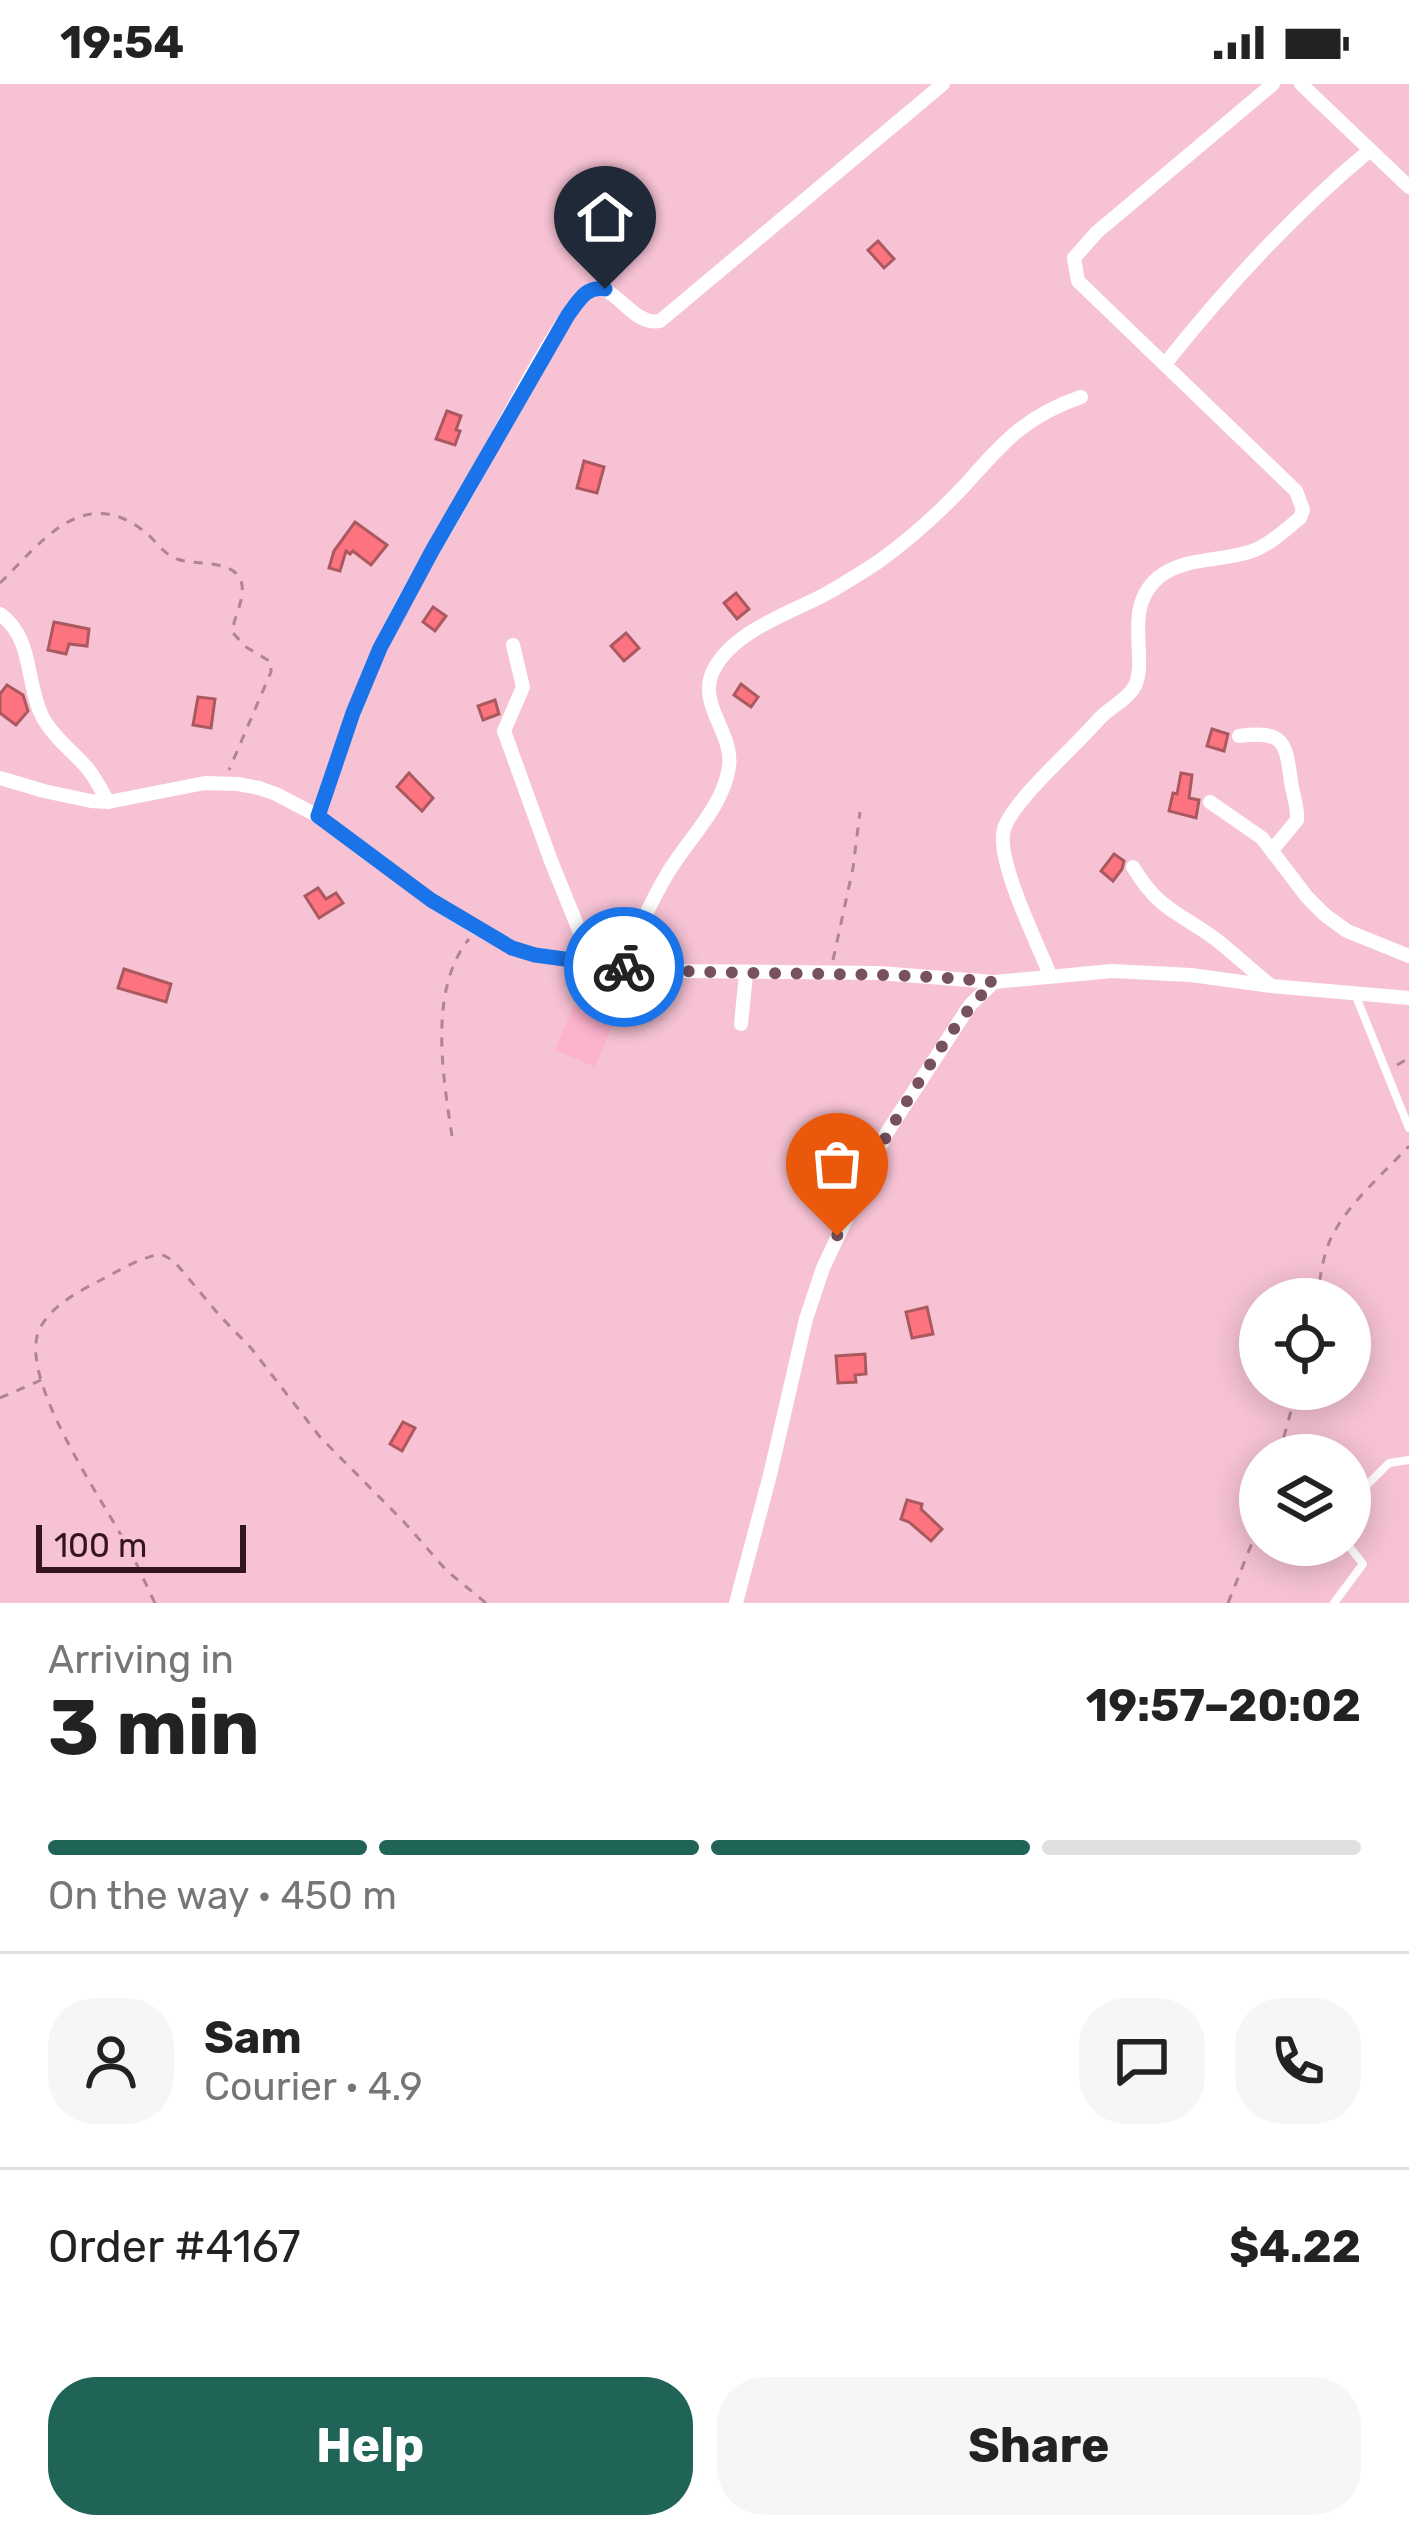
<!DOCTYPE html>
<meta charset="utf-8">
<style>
:root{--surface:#fff;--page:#f6f6f6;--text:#222;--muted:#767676;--line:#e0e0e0;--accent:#1f6456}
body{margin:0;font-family:Rubik,sans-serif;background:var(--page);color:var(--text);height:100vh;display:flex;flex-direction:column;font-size:45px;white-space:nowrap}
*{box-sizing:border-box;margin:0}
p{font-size:39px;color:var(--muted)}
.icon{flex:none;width:66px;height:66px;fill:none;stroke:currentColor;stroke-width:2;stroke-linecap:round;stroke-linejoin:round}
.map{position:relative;height:1519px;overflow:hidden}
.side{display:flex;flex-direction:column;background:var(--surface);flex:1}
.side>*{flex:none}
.controls{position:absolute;left:1239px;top:1194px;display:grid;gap:24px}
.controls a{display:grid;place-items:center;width:132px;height:132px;border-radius:50%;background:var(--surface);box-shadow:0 6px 30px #0003;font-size:60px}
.scale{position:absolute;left:36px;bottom:30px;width:210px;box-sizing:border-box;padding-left:12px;border:6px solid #331420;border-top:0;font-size:33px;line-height:42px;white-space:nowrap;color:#331420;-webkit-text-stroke:9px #f6c2d4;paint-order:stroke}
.pin{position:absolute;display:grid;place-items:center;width:102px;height:102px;color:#fff;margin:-123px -51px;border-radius:50% 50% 50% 0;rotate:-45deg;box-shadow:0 0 12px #0007}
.pin .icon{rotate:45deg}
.courier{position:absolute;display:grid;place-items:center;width:120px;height:120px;margin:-60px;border:9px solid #1a73e8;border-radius:50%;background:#fff;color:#222;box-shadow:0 3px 15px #0007}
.summary em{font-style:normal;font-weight:700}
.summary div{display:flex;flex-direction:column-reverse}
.summary{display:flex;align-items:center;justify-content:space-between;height:204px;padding:0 48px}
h1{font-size:78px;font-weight:700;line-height:90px}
.bar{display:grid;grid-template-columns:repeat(4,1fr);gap:18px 12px;align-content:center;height:144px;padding:0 48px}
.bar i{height:15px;border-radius:9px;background:var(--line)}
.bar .current{background:var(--accent)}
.bar p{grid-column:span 4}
.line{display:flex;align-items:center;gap:30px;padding:0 48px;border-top:3px solid var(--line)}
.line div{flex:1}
.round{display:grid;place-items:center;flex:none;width:126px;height:126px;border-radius:48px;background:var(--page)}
.cta{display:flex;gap:24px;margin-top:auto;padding:24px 48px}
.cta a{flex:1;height:138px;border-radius:48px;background:var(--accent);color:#fff;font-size:48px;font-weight:700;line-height:138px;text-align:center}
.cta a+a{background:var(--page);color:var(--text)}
.status{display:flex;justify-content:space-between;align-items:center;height:84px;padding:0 60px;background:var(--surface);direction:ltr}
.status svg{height:33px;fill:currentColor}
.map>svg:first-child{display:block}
</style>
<div class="status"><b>19:54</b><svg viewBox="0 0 49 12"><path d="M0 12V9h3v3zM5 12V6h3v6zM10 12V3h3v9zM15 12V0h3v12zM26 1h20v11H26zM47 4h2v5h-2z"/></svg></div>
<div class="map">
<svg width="1409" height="1519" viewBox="0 0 1409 1519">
<rect width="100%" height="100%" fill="#f6c2d4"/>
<path fill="#fdb3cd" d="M574,921L614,938L595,983L555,966Z"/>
<g fill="#fd7480" stroke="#aa595f" stroke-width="3">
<path d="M878,157L894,175L884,184L868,166Z"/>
<path d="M447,327L461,332L456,346L460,347L455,361L436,355Z"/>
<path d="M584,377L604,383L597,409L577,404Z"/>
<path d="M355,438L387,461L371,481L353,467L350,470L346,467L340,487L329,484L334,467Z"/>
<path d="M736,509L749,525L737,535L724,519Z"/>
<path d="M433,523L446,532L435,547L423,538Z"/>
<path d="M54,538L89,545L87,562L69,560L66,570L48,566Z"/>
<path d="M626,549L639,564L624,577L611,562Z"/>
<path d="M741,600L758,613L751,623L734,611Z"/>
<path d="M7,601L23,611L28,627L16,641L0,629V610Z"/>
<path d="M198,613L215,615L211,644L193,641Z"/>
<path d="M495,616L499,630L483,636L478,622Z"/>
<path d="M1212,645L1228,650L1224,667L1207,662Z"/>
<path d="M409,689L433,714L422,727L397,703Z"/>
<path d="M1181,689L1192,691L1189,714L1199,716L1196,734L1169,727L1173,709L1177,710Z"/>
<path d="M1114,770L1124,777L1122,785L1113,797L1101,787Z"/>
<path d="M318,804L326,815L336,809L343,819L319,834L305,812Z"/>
<path d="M124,885L171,900L166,918L118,904Z"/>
<path d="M927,1223L933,1250L912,1254L906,1228Z"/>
<path d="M865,1270L866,1290L855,1291L856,1298L838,1299L836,1272Z"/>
<path d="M403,1338L415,1344L402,1367L390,1360Z"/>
<path d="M907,1416L922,1420L921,1425L942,1445L931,1457L909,1438L901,1435Z"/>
</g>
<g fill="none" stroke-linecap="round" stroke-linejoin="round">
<g stroke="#b18494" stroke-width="3" stroke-dasharray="9 9" stroke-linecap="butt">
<path d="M0,499C40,460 81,401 141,445C154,453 162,470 177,475C198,483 247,472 242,511C240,524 234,535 232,548L246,563L271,578V588L229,686"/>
<path d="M833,876L853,784L860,728"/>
<path d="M1397,981L1409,974"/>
<path d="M452,1052C443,993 428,905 469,855"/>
<path d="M1317,1215C1320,1194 1323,1169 1333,1150C1351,1117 1384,1089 1409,1062"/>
<path d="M0,1314L41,1296"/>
<path d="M1279,1371L1297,1305"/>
<path d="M155,1519C145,1499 137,1479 126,1460C102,1415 21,1299 38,1249C47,1224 79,1207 101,1196C120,1186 139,1174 161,1170L174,1177L220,1232L251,1264L320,1353L404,1438L447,1487L486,1519"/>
<path d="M1228,1519L1260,1439"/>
</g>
<g stroke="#fff" stroke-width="8">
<path d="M1355,910L1409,1044"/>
<path d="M1350,1418L1389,1379L1409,1376"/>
<path d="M1334,1519L1363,1480L1348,1461"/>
</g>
<g stroke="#fff" stroke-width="14">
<path d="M1301,0L1409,103"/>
<path d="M1165,280C1227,202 1293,130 1370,66"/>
<path d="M0,530C34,554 25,599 43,634C54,654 74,668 88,685C96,695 102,707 108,718"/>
<path d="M513,561L523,603L504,647L551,777L592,878"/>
<path d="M1239,652C1284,646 1286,658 1291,698C1293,711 1298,723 1297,736L1273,765"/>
<path d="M0,694L44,707L91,717L108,718L205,699L238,700L259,704L276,710L318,732L431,816L478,845L512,864L535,871L675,887L879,889L994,898L1112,887L1191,891L1271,902L1409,914"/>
<path d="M1210,718L1262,754L1307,813L1325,831L1347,847L1409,872"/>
<path d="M318,732C336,677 355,622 378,569C406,508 443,451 476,392C494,360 566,218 590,206C614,195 631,243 660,237L943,0"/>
<path d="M1133,783C1160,828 1180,828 1218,857C1235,871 1252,886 1269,900"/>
<path d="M624,883C636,851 649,821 666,792C686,757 723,724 729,683C734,649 697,621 713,587C732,548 787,530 824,511C842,501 861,489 878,478C910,455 940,428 967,399C1003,358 1027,331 1081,313"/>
<path d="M1050,891C1038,860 995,775 1004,745C1013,716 1077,661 1099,635C1109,624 1125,617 1133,605C1151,578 1120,525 1159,493C1185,472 1225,478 1255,466C1272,459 1286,445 1300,434L1303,426L1296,407L1078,197L1074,174L1097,148L1273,0"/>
<path d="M741,940L746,890"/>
<path d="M736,1519L770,1391L806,1235L823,1184L886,1050L970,921L994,898"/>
</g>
</g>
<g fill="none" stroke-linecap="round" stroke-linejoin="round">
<path stroke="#77515f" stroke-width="12" stroke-dasharray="0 21.6" d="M624,883C747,894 871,885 994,898C966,925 947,954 926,987C891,1041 863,1093 837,1152"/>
<path stroke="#1a73e8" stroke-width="15" d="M605,205C586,201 578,218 568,231L432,467L380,564L353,629L318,732L431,816L512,864L535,871L624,883"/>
</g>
</svg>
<div class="controls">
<a><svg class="icon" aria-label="locate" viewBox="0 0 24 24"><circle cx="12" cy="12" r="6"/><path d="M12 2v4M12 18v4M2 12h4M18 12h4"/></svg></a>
<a><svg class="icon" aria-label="layers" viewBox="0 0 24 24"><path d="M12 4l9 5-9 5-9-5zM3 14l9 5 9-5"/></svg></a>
</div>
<div class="scale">100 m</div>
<div class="pin" style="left:837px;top:1152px;background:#ea580c"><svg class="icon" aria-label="bag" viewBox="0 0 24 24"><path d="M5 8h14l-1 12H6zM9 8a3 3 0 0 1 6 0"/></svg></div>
<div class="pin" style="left:605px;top:205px;background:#1f2937"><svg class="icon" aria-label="home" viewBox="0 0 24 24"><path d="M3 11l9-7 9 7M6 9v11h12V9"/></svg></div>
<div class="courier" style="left:624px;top:883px"><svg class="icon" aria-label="bike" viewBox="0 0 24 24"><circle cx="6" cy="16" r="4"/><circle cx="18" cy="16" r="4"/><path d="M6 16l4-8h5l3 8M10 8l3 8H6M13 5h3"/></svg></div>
</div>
<section class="side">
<div class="summary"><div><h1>3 min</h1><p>Arriving in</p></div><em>19:57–20:02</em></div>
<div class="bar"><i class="current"></i><i class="current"></i><i class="current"></i><i></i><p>On the way · 450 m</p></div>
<div class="line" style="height:216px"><a class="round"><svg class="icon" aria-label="person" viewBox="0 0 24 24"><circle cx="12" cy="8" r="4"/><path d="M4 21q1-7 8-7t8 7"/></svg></a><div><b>Sam</b><p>Courier · 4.9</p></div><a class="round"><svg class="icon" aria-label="chat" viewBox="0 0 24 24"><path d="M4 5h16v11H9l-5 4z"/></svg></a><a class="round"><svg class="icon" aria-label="phone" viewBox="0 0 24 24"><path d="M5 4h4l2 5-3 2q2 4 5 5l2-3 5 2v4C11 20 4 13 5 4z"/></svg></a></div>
<div class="line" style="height:156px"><div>Order #4167</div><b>$4.22</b></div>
<div class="cta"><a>Help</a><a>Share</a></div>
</section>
